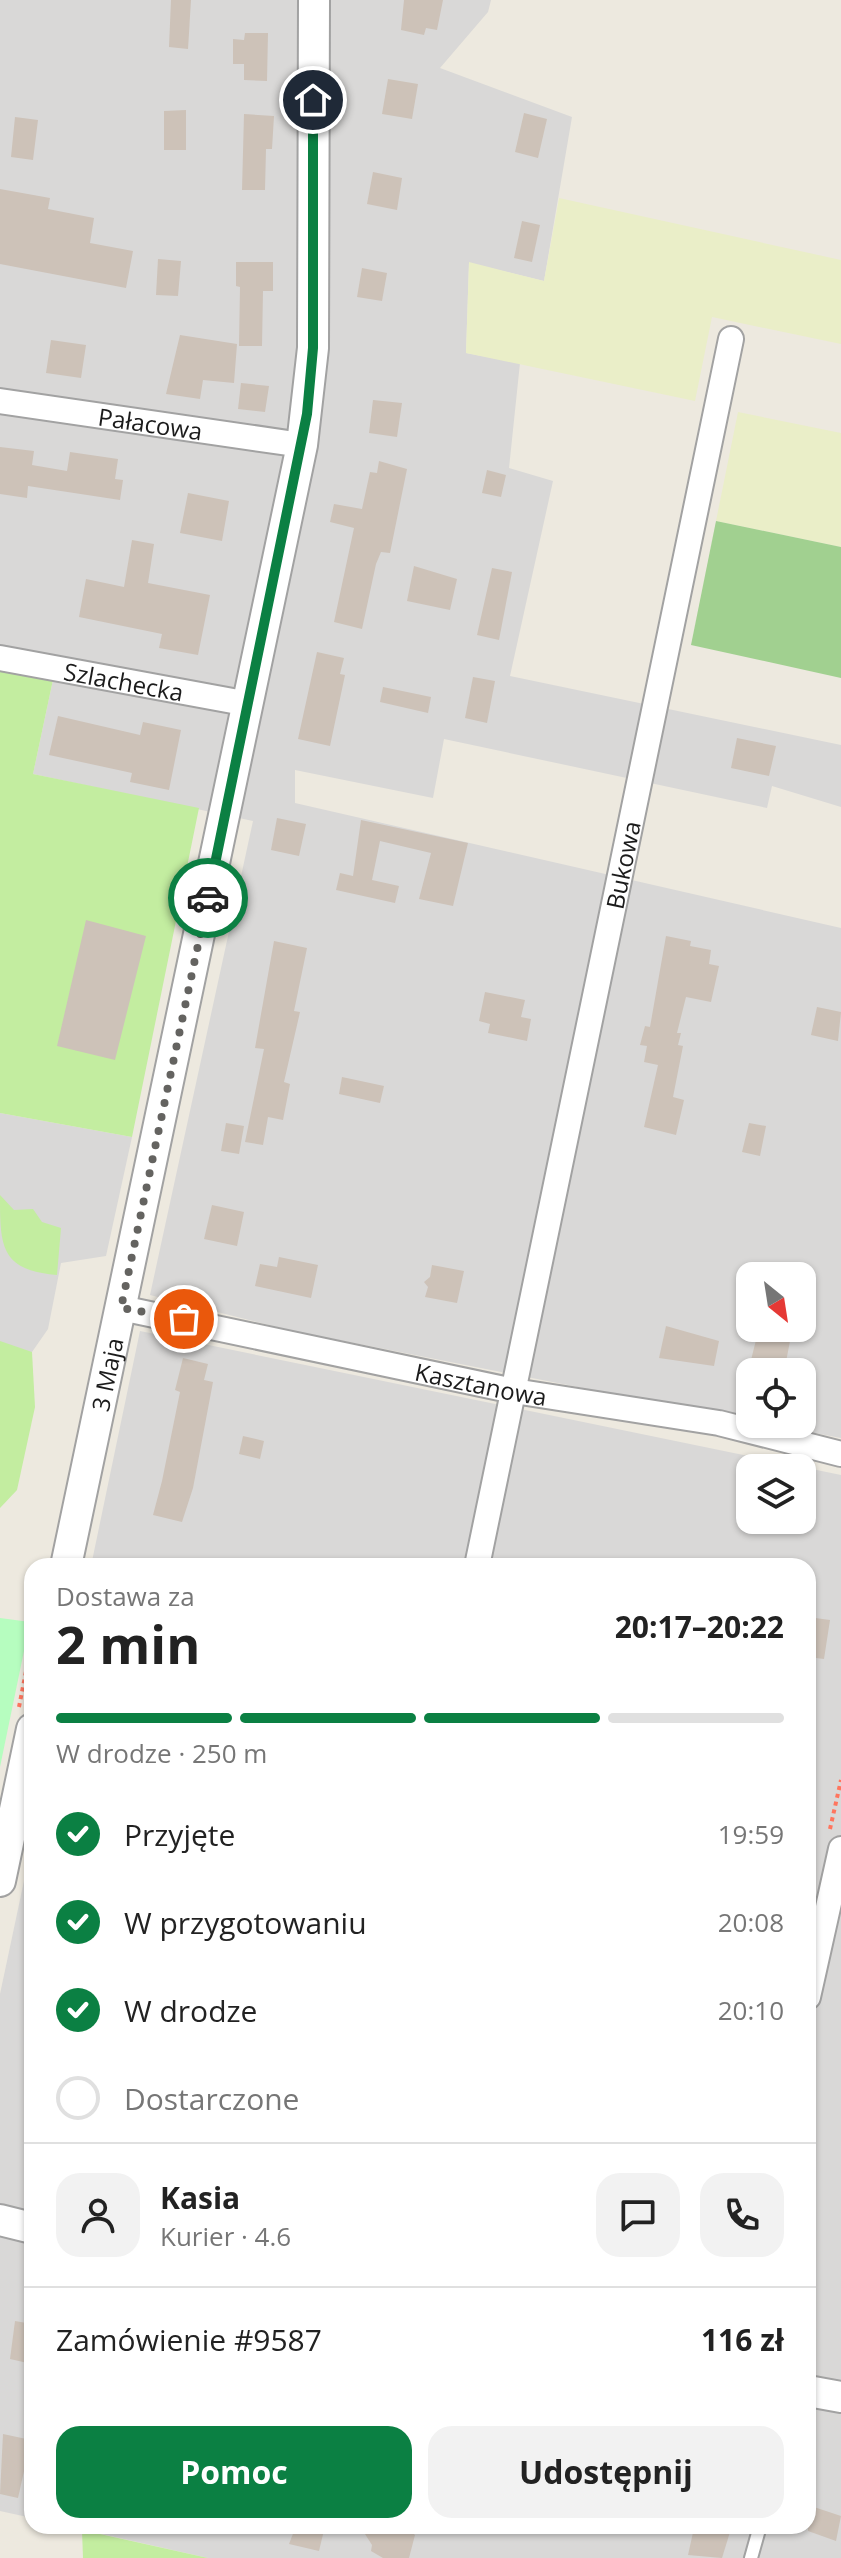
<!DOCTYPE html>
<html lang="pl">
<meta charset="utf-8">
<style>
:root{--surface:#fff;--page:#f2f2f2;--text:#222;--muted:#767676;--line:#e0e0e0;--accent:#0b8043}
body{margin:0;font-family:"Open Sans",sans-serif;background:var(--page);color:var(--text);height:100vh;display:flex;flex-direction:column;font-size:30px;white-space:nowrap}
*{box-sizing:border-box;margin:0}
p{font-size:26px;color:var(--muted)}
.icon{flex:none;width:44px;height:44px;fill:none;stroke:currentColor;stroke-width:2;stroke-linecap:round;stroke-linejoin:round}
.map{position:relative;flex:1;overflow:hidden}
.details{position:absolute;left:24px;top:1558px;width:792px;height:976px;display:flex;flex-direction:column;background:var(--surface);border-radius:24px;box-shadow:0 2px 6px #0004}
.details>*{flex:none}
.needle{width:52px;rotate:150deg}
.controls{position:absolute;left:736px;top:1262px;display:grid;gap:16px}
.controls a{display:grid;place-items:center;width:80px;height:80px;border-radius:16px;background:var(--surface);box-shadow:0 2px 6px #0004;font-size:40px}
.pin{position:absolute;display:grid;place-items:center;width:68px;height:68px;color:#fff;margin:-34px;border:4px solid #fff;border-radius:50%;box-shadow:0 2px 8px #0007}
.courier{position:absolute;display:grid;place-items:center;width:80px;height:80px;margin:-40px;border:6px solid #0b8043;border-radius:50%;background:#fff;color:#222;box-shadow:0 2px 10px #0007}
.headline em{font-style:normal;font-weight:700}
.headline div{display:flex;flex-direction:column-reverse}
.headline{display:flex;align-items:center;justify-content:space-between;height:136px;padding:0 32px}
h1{font-size:52px;font-weight:700;line-height:60px}
.bar{display:grid;grid-template-columns:repeat(4,1fr);gap:12px 8px;align-content:center;height:96px;padding:0 32px}
.bar i{height:10px;border-radius:6px;background:var(--line)}
.bar .selected{background:var(--accent)}
.bar p{grid-column:span 4}
.line{display:flex;align-items:center;gap:20px;padding:0 32px;border-top:2px solid var(--line)}
.line div{flex:1}
.round{display:grid;place-items:center;flex:none;width:84px;height:84px;border-radius:24px;background:var(--page)}
ol{padding:0 32px;list-style:none}
li{display:flex;align-items:center;gap:24px;height:88px}
li p{margin-inline-start:auto}
li .icon{padding:8px;border-radius:50%;background:var(--accent);color:#fff;stroke-width:4}
li:last-child{color:var(--muted)}
li i{width:44px;height:44px;border:4px solid var(--line);border-radius:50%}
.primary-button{display:flex;gap:16px;margin-top:auto;padding:16px 32px}
.primary-button a{flex:1;height:92px;border-radius:24px;background:var(--accent);color:#fff;font-size:32px;font-weight:700;line-height:92px;text-align:center}
.primary-button a+a{background:var(--page);color:var(--text)}
.map>svg:first-child{display:block}
</style>
<div class="map">
<svg width="841" height="2558" viewBox="0 0 841 2558">
<rect width="100%" height="100%" fill="#ede9df"/>
<g fill="#d9d8d7" fill-rule="evenodd">
<path d="M0,0H491L488,12L440,68L572,117L544,281L469,263L466,353L520,363L509,468L553,481L510,676L841,745V807L772,786L767,808L444,739L433,798L295,770V803L841,928V1438L767,1424H802V1372H750V1421L293,1331L150,1295L253,821L33,774L54,675L0,648ZM750,1276H802V1328H750Z"/>
<path d="M0,1113L132,1137L106,1256L61,1263L48,1329L32,1352L0,1364Z"/>
<path d="M140,1331L841,1475V2558H208L66,2526H808V1566H91ZM750,1468H802V1520H750Z"/>
<path d="M32,1843V2518L0,2511V1994Z"/>
</g>
<g fill="#eaeec8">
<path d="M559,198L841,260V344L712,317L695,401L466,353L469,262L544,281Z"/>
<path d="M738,412L841,433V547L716,521Z"/>
</g>
<g fill="#c3eda0">
<path d="M0,671L54,675L33,774L199,808L132,1137L0,1113Z"/>
<path d="M0,1195L14,1210L33,1209L42,1222L61,1228L57,1275C0,1270 0,1246 0,1195Z"/>
<path d="M0,1341L32,1352L35,1407L17,1490L0,1508Z"/>
<path d="M82,2530L208,2558H83Z"/>
</g>
<path fill="#a1d090" d="M716,521L841,547V678L691,645Z"/>
<path fill="#b6fdbf" d="M0,1618L30,1622L0,1767Z"/>
<g fill="#cdc2b8">
<path d="M171,0H191L188,49L169,47Z"/>
<path d="M404,0H443L437,30L426,28L424,35L401,30Z"/>
<path d="M245,33H268L267,81L244,80V64H233V39L244,40Z"/>
<path d="M388,79L418,84L412,119L382,114Z"/>
<path d="M186,110V150H164V111Z"/>
<path d="M524,113L547,119L538,158L515,152Z"/>
<path d="M244,114L274,116L272,149H266L265,190H242Z"/>
<path d="M15,117L38,120L33,160L11,157Z"/>
<path d="M373,172L402,178L397,210L367,204Z"/>
<path d="M0,189L50,198L48,209L94,218L90,243L133,251L126,288L0,264Z"/>
<path d="M522,221L540,225L532,262L514,258Z"/>
<path d="M158,259L181,261L178,296L156,295Z"/>
<path d="M236,262H273V291H263L262,346H239L240,287L236,286Z"/>
<path d="M362,268L387,273L382,301L357,297Z"/>
<path d="M180,335L237,344L234,383L203,380L200,399L166,394Z"/>
<path d="M51,340L86,345L81,378L46,373Z"/>
<path d="M241,383L269,386L265,412L238,409Z"/>
<path d="M373,400L402,403L397,437L369,433Z"/>
<path d="M0,447L34,451L32,465L67,471L70,452L118,459L115,479L123,480L120,500L28,486L27,498L0,494Z"/>
<path d="M379,461L407,469L390,553L381,552L376,564L362,629L334,622L354,528L330,522L334,504L362,509L370,472L377,473Z"/>
<path d="M487,470L506,475L501,497L482,493Z"/>
<path d="M188,493L229,501L222,541L180,533Z"/>
<path d="M132,540L154,544L148,583L210,595L198,655L159,648L162,634L79,617L86,579L124,587Z"/>
<path d="M414,566L457,579L450,610L407,601Z"/>
<path d="M492,568L512,572L499,640L477,635Z"/>
<path d="M317,652L344,658L340,674L345,675L330,746L298,739Z"/>
<path d="M473,677L495,681L487,723L465,718Z"/>
<path d="M383,687L431,697L428,713L380,702Z"/>
<path d="M58,716L140,735L143,722L181,730L169,790L130,782L132,773L49,755Z"/>
<path d="M737,738L776,746L769,776L731,768Z"/>
<path d="M277,818L306,824L299,856L271,850Z"/>
<path d="M361,820L468,843L453,906L419,899L431,853L380,841L372,880L399,886L395,903L336,890L340,873L353,876Z"/>
<path d="M86,920L146,936L115,1060L57,1046Z"/>
<path d="M666,936L691,941L690,946L711,950L709,964L719,966L711,1002L686,997L677,1033H681L678,1045L683,1046L673,1097L684,1100L676,1135L644,1127L658,1065L644,1062L647,1046L640,1045L645,1026L650,1027Z"/>
<path d="M274,941L307,948L294,1011L300,1012L284,1082L290,1084L283,1120L268,1117L263,1145L245,1142L264,1049L255,1048Z"/>
<path d="M485,992L525,1000L521,1017L531,1019L527,1041L488,1033L490,1024L479,1021Z"/>
<path d="M817,1007L841,1012L838,1041L811,1035Z"/>
<path d="M342,1077L384,1086L380,1103L339,1094Z"/>
<path d="M226,1123L244,1126L239,1154L221,1151Z"/>
<path d="M749,1123L766,1126L760,1156L742,1152Z"/>
<path d="M212,1205L244,1212L237,1246L204,1239Z"/>
<path d="M279,1257L318,1265L311,1298L255,1286L260,1264L277,1267Z"/>
<path d="M432,1265L464,1271L457,1303L425,1297L428,1287L424,1282L430,1277Z"/>
<path d="M666,1326L719,1341L714,1366L659,1358Z"/>
<path d="M770,1331L791,1336L784,1372H748L756,1340L768,1342Z"/>
<path d="M183,1358L208,1364L204,1380L213,1382L193,1488L182,1522L153,1515L162,1481L180,1392L175,1390Z"/>
<path d="M243,1436L264,1441L260,1459L239,1454Z"/>
<path d="M808,1617L830,1620L824,1659L808,1657Z"/>
<path d="M15,2321L32,2324V2364L10,2359Z"/>
<path d="M3,2434L31,2440L18,2498L0,2494Z"/>
<path d="M808,2505L841,2516L836,2541L808,2531Z"/>
<path d="M296,2526H325L319,2551L289,2544Z"/>
<path d="M376,2526H404L415,2535L409,2558H383L371,2551L372,2545L365,2534Z"/>
<path d="M694,2528L730,2532L722,2558L688,2555Z"/>
</g>
<g fill="none" stroke-linecap="round" stroke-linejoin="round">
<defs>
<path id="service" d="M751,2558L760,2526"/>
<g id="minor">
<path id="s1" d="M0,401L302,445"/>
<path id="s2" d="M0,658L249,704"/>
<path id="s3" d="M121,1308L514,1391L719,1423L841,1454"/>
<path id="s4" d="M477,1566L731,339"/>
<path d="M808,1997L841,1849"/>
</g>
<g id="tertiary">
<path id="s5" d="M66,1566L302,445L313,348L314,0"/>
<path d="M0,1881L32,1729"/>
<path d="M0,2220L32,2228"/>
<path d="M808,2391L841,2397"/>
</g>
</defs>
<use href="#service" stroke="#a2a2a2" stroke-width="16"/>
<use href="#minor" stroke="#a2a2a2" stroke-width="28"/>
<use href="#tertiary" stroke="#a2a2a2" stroke-width="34"/>
<g stroke="#ff755e" stroke-width="4" stroke-dasharray="4 4" stroke-linecap="butt">
<path d="M19,1707L32,1641"/>
<path d="M830,1829L841,1780"/>
</g>
<use href="#service" stroke="#fff" stroke-width="12"/>
<use href="#minor" stroke="#fff" stroke-width="24"/>
<use href="#tertiary" stroke="#fff" stroke-width="30"/>
</g>
<g fill="none" stroke-linecap="round" stroke-linejoin="round">
<path stroke="#646360" stroke-width="8" stroke-dasharray="0 14.4" d="M184,1319L121,1308L208,898"/>
<path stroke="#0b8043" stroke-width="10" d="M208,898L307,414L313,348V100"/>
</g>
<g text-anchor="middle" dominant-baseline="central" stroke-width="6" stroke-linejoin="round" paint-order="stroke">
<g font-size="24" fill="#1b1b1b" stroke="#fff">
<text stroke="none"><textPath href="#s1" startOffset="152">Pałacowa</textPath></text>
<text stroke="none"><textPath href="#s2" startOffset="126">Szlachecka</textPath></text>
<text stroke="none"><textPath href="#s4" startOffset="716">Bukowa</textPath></text>
<text stroke="none"><textPath href="#s5" startOffset="196">3 Maja</textPath></text>
<text stroke="none"><textPath href="#s3" startOffset="368">Kasztanowa</textPath></text>
</g>
</g>
</svg>
<div class="controls">
<a><svg class="needle" viewBox="-14 -14 28 28"><path d="M0-13l5 13h-10z" fill="#e53935"/><path d="M0 13l5-13h-10z" fill="#767676"/></svg></a>
<a><svg class="icon" aria-label="locate" viewBox="0 0 24 24"><circle cx="12" cy="12" r="6"/><path d="M12 2v4M12 18v4M2 12h4M18 12h4"/></svg></a>
<a><svg class="icon" aria-label="layers" viewBox="0 0 24 24"><path d="M12 4l9 5-9 5-9-5zM3 14l9 5 9-5"/></svg></a>
</div>
<div class="pin" style="left:184px;top:1319px;background:#ea580c"><svg class="icon" aria-label="bag" viewBox="0 0 24 24"><path d="M5 8h14l-1 12H6zM9 8a3 3 0 0 1 6 0"/></svg></div>
<div class="pin" style="left:313px;top:100px;background:#1f2937"><svg class="icon" aria-label="home" viewBox="0 0 24 24"><path d="M3 11l9-7 9 7M6 9v11h12V9"/></svg></div>
<div class="courier" style="left:208px;top:898px"><svg class="icon" aria-label="car" viewBox="0 0 24 24"><path d="M5 17H2v-5l4-1 3-4h7l3 4 3 1v5h-3M9 17h6M6 11h13"/><circle cx="7" cy="17" r="2"/><circle cx="17" cy="17" r="2"/></svg></div>
<section class="details">
<div class="headline"><div><h1>2 min</h1><p>Dostawa za</p></div><em>20:17–20:22</em></div>
<div class="bar"><i class="selected"></i><i class="selected"></i><i class="selected"></i><i></i><p>W drodze · 250 m</p></div>
<ol>
<li><svg class="icon" aria-label="check" viewBox="0 0 24 24"><path d="M5 12l5 5 9-10"/></svg>Przyjęte<p>19:59</p></li>
<li><svg class="icon" aria-label="check" viewBox="0 0 24 24"><path d="M5 12l5 5 9-10"/></svg>W przygotowaniu<p>20:08</p></li>
<li><svg class="icon" aria-label="check" viewBox="0 0 24 24"><path d="M5 12l5 5 9-10"/></svg>W drodze<p>20:10</p></li>
<li><i></i>Dostarczone</li>
</ol>
<div class="line" style="height:144px"><a class="round"><svg class="icon" aria-label="person" viewBox="0 0 24 24"><circle cx="12" cy="8" r="4"/><path d="M4 21q1-7 8-7t8 7"/></svg></a><div><b>Kasia</b><p>Kurier · 4.6</p></div><a class="round"><svg class="icon" aria-label="chat" viewBox="0 0 24 24"><path d="M4 5h16v11H9l-5 4z"/></svg></a><a class="round"><svg class="icon" aria-label="phone" viewBox="0 0 24 24"><path d="M5 4h4l2 5-3 2q2 4 5 5l2-3 5 2v4C11 20 4 13 5 4z"/></svg></a></div>
<div class="line" style="height:104px"><div>Zamówienie #9587</div><b>116 zł</b></div>
<div class="primary-button"><a>Pomoc</a><a>Udostępnij</a></div>
</section>
</div>
